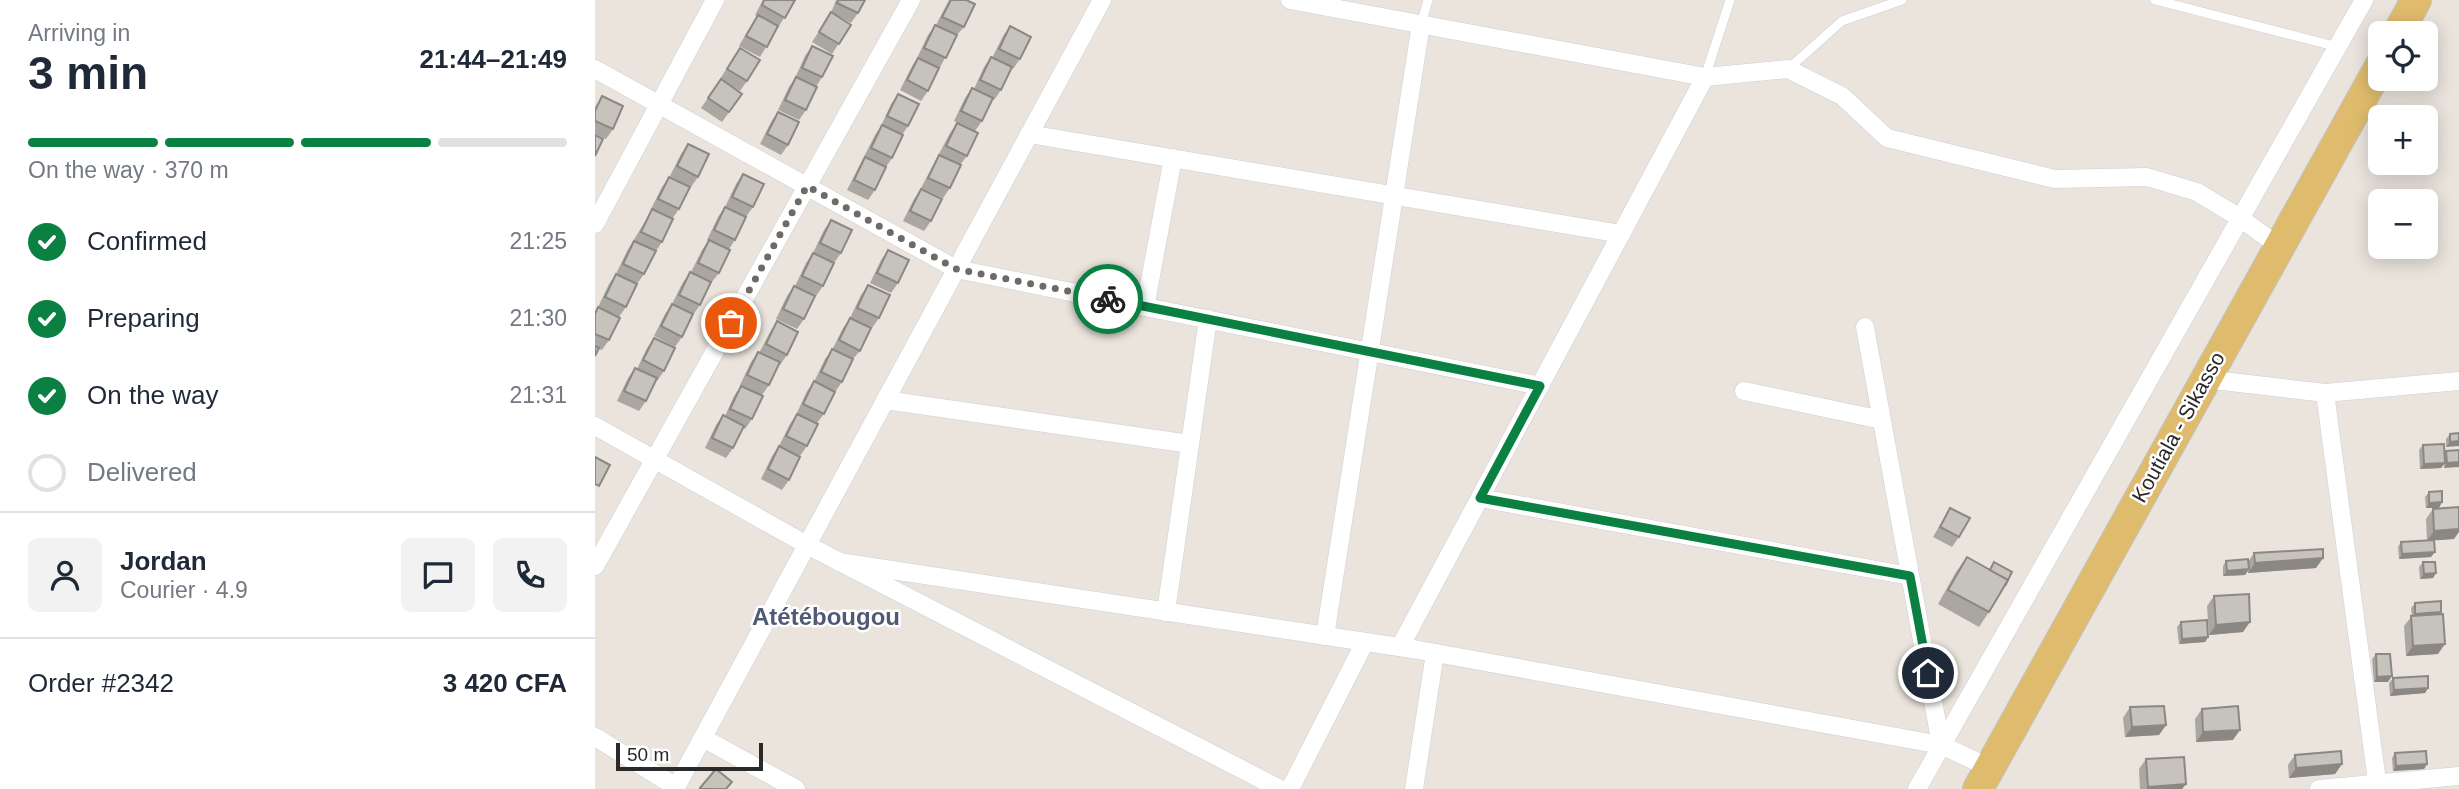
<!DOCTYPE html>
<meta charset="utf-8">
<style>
:root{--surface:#fff;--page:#f2f2f3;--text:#1f2937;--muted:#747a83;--line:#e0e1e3;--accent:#0b8043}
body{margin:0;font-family:Arial,sans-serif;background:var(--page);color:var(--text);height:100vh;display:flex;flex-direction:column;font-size:26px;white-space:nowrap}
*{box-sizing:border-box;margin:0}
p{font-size:23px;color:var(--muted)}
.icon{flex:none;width:38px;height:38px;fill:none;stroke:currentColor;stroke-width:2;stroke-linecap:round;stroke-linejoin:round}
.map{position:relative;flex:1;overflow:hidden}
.sheet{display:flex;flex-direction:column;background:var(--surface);width:595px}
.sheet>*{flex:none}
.buttons{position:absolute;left:1773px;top:21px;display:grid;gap:14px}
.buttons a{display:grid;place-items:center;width:70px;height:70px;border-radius:10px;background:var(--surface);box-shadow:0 4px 18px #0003;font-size:35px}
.scale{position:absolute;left:21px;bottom:18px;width:147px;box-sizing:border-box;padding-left:7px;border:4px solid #2a2a2a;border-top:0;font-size:19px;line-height:24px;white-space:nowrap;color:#2a2a2a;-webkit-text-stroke:5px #fff;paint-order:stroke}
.pin{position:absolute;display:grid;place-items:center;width:60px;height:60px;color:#fff;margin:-30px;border:4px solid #fff;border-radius:50%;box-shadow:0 2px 7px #0007}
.courier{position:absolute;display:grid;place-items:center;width:70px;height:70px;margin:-35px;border:5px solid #0b8043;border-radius:50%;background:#fff;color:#222;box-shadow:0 2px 9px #0007}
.summary em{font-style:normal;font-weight:800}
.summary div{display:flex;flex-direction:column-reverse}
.summary{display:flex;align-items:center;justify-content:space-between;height:119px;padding:0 28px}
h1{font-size:46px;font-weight:800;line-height:52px}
.bar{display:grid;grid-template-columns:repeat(4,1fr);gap:10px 7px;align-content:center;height:84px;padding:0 28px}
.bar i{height:9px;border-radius:5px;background:var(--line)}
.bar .active{background:var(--accent)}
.bar p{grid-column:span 4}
.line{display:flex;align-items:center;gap:18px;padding:0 28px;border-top:2px solid var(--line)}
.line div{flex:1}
.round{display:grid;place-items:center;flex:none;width:74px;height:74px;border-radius:10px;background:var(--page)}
ol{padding:0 28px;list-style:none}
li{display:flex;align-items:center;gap:21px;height:77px}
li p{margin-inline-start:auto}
li .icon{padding:7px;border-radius:50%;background:var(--accent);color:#fff;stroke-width:4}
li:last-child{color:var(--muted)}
li i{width:38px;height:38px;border:4px solid var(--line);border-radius:50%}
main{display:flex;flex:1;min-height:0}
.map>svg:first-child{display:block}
</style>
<main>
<section class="sheet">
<div class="summary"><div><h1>3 min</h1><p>Arriving in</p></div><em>21:44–21:49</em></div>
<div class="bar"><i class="active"></i><i class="active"></i><i class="active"></i><i></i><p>On the way · 370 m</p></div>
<ol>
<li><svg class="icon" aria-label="check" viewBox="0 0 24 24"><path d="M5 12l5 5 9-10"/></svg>Confirmed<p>21:25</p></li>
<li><svg class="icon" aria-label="check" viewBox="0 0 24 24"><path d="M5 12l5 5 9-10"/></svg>Preparing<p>21:30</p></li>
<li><svg class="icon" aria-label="check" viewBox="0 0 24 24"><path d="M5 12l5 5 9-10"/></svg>On the way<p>21:31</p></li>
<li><i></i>Delivered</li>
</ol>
<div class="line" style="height:126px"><a class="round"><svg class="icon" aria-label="person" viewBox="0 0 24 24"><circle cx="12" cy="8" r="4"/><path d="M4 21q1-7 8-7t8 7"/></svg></a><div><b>Jordan</b><p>Courier · 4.9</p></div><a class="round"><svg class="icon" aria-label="chat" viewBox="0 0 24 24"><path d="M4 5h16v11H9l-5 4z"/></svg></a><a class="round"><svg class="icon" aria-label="phone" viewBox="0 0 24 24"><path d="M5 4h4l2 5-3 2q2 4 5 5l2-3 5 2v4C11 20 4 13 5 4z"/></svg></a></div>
<div class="line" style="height:91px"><div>Order #2342</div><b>3 420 CFA</b></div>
</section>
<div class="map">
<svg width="1864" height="789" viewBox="0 0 1864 789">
<rect width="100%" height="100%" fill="#eae4dd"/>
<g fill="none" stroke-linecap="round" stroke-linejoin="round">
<defs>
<g id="lane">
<path d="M1560,0L1743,47"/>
<path d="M826,24L833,0"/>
<path d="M1193,69L1247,21L1307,0"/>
<path d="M1110,77L1135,0"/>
</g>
<g id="street">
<path d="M695,0L1110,77L1193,69L1247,96L1292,138L1460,179L1552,177L1602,192L1645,218L1685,247"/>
<path d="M0,69L361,269L945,386"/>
<path d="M434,134L1026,234"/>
<path d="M0,224L120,0"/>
<path d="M550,307L578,158"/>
<path d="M1270,327L1346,745"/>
<path d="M1610,379L1730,393L1864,381"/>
<path d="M1149,391L1287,420"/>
<path d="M1730,393L1783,789"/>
<path d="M290,400L595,444"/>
<path d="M0,426L212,545L685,789"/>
<path d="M885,498L1315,576"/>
<path d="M244,562L824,650L1346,745L1395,768"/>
<path d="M0,566L316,0"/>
<path d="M571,612L613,319"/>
<path d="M730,636L826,24"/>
<path d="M805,647L1110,77"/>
<path d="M0,737L81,787"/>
<path d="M108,738L201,789"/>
<path d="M80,789L507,0"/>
<path d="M695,789L770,642"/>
<path d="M819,789L840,653"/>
<path d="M1322,789L1769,0"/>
<path d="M1724,789L1864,776"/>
</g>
<g id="primary">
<path d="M1803,33L1821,0"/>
<path d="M1383,789L1785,66"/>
</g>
</defs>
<use href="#lane" stroke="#cccfda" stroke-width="10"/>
<use href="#street" stroke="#cccfda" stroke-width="19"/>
<use href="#primary" stroke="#c3c3c3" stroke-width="32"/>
<use href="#lane" stroke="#fff" stroke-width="9"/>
<use href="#street" stroke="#fff" stroke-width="18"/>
<use href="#primary" stroke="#dfbc6d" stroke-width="30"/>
</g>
<g fill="#aaa7a2">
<path d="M168,0H200L165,57L144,46L156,25L162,16L160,15Z"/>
<path d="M241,0H270L263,13L256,23L243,16L256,25L237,54L217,42L236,13Z"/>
<path d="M354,0H371L369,27L361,36L333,91L326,101L305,90L316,68L322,58L333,35L341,25Z"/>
<path d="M415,26L425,59L418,69L417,68L406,90L399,100L398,99L387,121L380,131L359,121L370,98L377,88L379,89L389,67L396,57L397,58L408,36Z"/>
<path d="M217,46L227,77L221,87L211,110L204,120L183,110L194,87L200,78L210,56Z"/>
<path d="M145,48L152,81L145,91L125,79Z"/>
<path d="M126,79L147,94L127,122L106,108Z"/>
<path d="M303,94L313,126L307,135L297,158L291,167L280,190L273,200L252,190L280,135L286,126L296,104Z"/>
<path d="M7,96L18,129L11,139L0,134V107Z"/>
<path d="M183,112L193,145L186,155L165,144L176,122Z"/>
<path d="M362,123L372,156L365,165L355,188L348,198L326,188L355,133Z"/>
<path d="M93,144L103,177L96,187L75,176L86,154Z"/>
<path d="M148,174L158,207L151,217L130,207L141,184Z"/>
<path d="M74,177L84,209L77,219L67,242L61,251L49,274L42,284L21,274L32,251L57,210L56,209L67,187Z"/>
<path d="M326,189L336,221L329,231L308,221L319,199Z"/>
<path d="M130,207L140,240L134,249L124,273L116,283L105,305L98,315V314L87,337L80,347L59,336L70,314L77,304L88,282L96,272L107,250L113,241L112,240L123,217Z"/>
<path d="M236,220L246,253L239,263L218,253L229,230Z"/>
<path d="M293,250L303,283L296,293L275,283L286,260Z"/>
<path d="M218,253L228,286L221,296L200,286L211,263Z"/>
<path d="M21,274L31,307L24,317L3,307L14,284Z"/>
<path d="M273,285L284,318L277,328L255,318L266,295Z"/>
<path d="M199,286L209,319L202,329L181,319L192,296Z"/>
<path d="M3,307L14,340L7,350L4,349L0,356V312Z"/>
<path d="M255,318L265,351L257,360L247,382L240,392L229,414L222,423L212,446L205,456L184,446L195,424L201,415L212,391L219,382L230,359L237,350L248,328Z"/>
<path d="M182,321L192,355L185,365L184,364L174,385L167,395L145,385L156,362L163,352L164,353L175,332Z"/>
<path d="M59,338L69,371L62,381L61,380L51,401L44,411L22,401L33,378L40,368L42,369L52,348Z"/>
<path d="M146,386L157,419L150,429L148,428L138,448L131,458L110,448L121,425L128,415L130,416L139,396Z"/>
<path d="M1864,433L1851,447V439L1855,434Z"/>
<path d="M1828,445L1849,454L1851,451L1864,450L1849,468V464L1846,468L1825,469L1824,450Z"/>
<path d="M184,446L194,480L187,490L166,479L177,456Z"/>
<path d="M1834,492L1844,508H1831L1830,497Z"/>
<path d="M1355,508L1364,537L1357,547L1338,537Z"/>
<path d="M1838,509L1859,539L1839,540L1836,557L1804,559L1803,547L1806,542L1832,540L1831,519Z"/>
<path d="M1659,553L1728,558L1721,568L1653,573V571L1650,575L1628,576V566L1631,561L1653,562Z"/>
<path d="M1372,557L1394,569L1399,562L1394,612L1384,627L1343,604L1361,572Z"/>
<path d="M1828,562L1841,573L1838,578L1825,579L1824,567Z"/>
<path d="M1619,596L1648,632L1614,635L1612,606Z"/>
<path d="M1820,603L1845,614L1843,654L1811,656L1809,626L1817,616L1816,608Z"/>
<path d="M1586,622L1613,637L1610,642L1584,644L1582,627Z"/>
<path d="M1781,654L1793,682H1779L1777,659Z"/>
<path d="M1798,678L1833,688L1830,693L1795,696L1794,683Z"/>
<path d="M1535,707L1571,725L1564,735L1530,737L1528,718Z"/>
<path d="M1607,709L1638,740L1601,742L1600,719Z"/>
<path d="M1800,753L1832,764L1829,769L1798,771L1797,758Z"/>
<path d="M1700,755L1747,764L1740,774L1694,778L1693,765Z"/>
<path d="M1551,759L1591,784L1587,789H1545L1544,769Z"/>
</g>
<g fill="#8b8884">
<path d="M1864,441V446L1851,447L1855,442Z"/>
<path d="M1864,462V467L1849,468L1852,463Z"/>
<path d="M1850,463L1846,468L1825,469L1829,464Z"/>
<path d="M1847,502L1844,508H1831L1834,503Z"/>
<path d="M1864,529V532L1859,539L1832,541L1839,531Z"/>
<path d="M1840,552L1836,557L1804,559L1807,554Z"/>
<path d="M1728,558L1721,568L1653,573L1660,563Z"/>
<path d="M1654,569L1650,575L1628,576L1632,571Z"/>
<path d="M1841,573L1838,578L1825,579L1829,574Z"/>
<path d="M1846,612L1843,617L1817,619L1820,614Z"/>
<path d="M1655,622L1648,632L1614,635L1621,625Z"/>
<path d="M1613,637L1610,642L1584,644L1587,639Z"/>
<path d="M1850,644L1843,654L1811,656L1818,646Z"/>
<path d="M1797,676L1793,682H1779L1782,677Z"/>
<path d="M1833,688L1830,693L1795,696L1799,690Z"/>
<path d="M1571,725L1564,735L1530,737L1537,727Z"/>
<path d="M1645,730L1638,740L1601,742L1608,732Z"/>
<path d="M1747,764L1740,774L1694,778L1701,768Z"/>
<path d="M1832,764L1829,769L1798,771L1801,766Z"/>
<path d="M1591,784L1587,789H1551L1553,787Z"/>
</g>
<g fill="#c6c2bc" stroke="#8b8884" stroke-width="2">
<path d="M169,0H200L190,18L167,5Z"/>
<path d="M244,0H270L263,13L242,3Z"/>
<path d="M356,0H371L380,4L369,27L347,17Z"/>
<path d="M236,12L256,25L244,44L224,32Z"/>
<path d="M163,15L183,26L172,47L151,36Z"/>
<path d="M340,25L362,35L351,58L329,48Z"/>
<path d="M415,26L436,37L425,59L404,49Z"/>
<path d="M217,46L238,56L227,77L207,68Z"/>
<path d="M145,48L165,60L152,81L132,69Z"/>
<path d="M396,57L417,67L406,90L385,80Z"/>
<path d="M323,58L344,68L333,91L312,80Z"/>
<path d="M201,77L222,87L211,110L190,100Z"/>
<path d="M126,79L147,94L134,112L113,98Z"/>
<path d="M377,88L398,98L387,121L366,111Z"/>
<path d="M303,94L324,104L313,126L292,116Z"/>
<path d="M7,96L28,106L18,129L0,121V111Z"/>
<path d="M183,112L204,122L193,145L172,134Z"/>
<path d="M362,123L383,133L372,156L351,146Z"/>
<path d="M287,125L308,135L297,158L276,148Z"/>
<path d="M0,135L8,139L0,156Z"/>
<path d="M93,144L114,154L103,177L82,166Z"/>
<path d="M344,155L366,165L355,188L333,178Z"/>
<path d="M270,157L291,167L280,190L259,180Z"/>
<path d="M148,174L169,184L158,207L137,197Z"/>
<path d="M74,177L95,187L84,209L63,199Z"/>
<path d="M326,189L347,199L336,221L315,211Z"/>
<path d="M130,207L151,217L140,240L119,230Z"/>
<path d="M57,209L78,219L67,242L46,232Z"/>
<path d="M236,220L257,230L246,253L225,243Z"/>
<path d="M114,240L135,250L124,273L103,263Z"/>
<path d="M39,241L61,251L49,274L28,264Z"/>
<path d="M293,250L314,260L303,283L282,273Z"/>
<path d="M218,253L239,263L228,286L207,276Z"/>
<path d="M95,272L116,282L105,305L84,295Z"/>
<path d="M21,274L42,284L31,307L10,297Z"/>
<path d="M273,285L295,295L284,318L262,308Z"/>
<path d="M199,286L220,296L209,319L188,309Z"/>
<path d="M77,304L98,314L87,337L66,326Z"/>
<path d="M3,307L25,318L14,340L0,334V314Z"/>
<path d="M255,318L276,328L265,351L244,340Z"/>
<path d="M182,321L203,332L192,355L171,344Z"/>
<path d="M59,338L80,348L69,371L48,360Z"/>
<path d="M0,346L4,348L0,356Z"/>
<path d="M237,349L258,359L247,382L226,372Z"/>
<path d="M163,352L185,362L174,385L152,375Z"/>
<path d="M40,368L62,378L51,401L29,391Z"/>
<path d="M219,381L240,392L229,414L208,404Z"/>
<path d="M146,386L168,396L157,419L135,409Z"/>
<path d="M202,414L223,424L212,446L191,436Z"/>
<path d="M128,415L149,426L138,448L117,438Z"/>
<path d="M1864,433V441L1855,442V434Z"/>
<path d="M1849,444L1850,463L1829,464L1828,445Z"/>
<path d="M184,446L205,457L194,480L173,469Z"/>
<path d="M1864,450V462L1852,463L1851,451Z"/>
<path d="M0,457L15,465L4,486L0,484Z"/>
<path d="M1847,491V502L1834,503V492Z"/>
<path d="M1864,507V529L1839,531L1838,509Z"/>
<path d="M1355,508L1375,518L1364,537L1345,527Z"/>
<path d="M1839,540L1840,552L1807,554L1806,542Z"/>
<path d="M1728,549V558L1660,563L1659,553Z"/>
<path d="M1372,557L1413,580L1394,612L1353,590Z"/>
<path d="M1653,559L1654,569L1632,571L1631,561Z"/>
<path d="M1399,562L1417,572L1410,586L1413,580L1395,570Z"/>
<path d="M1828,562H1840L1841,573L1829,574Z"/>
<path d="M1654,594L1655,622L1621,625L1619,596Z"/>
<path d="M1846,601V612L1820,614V603Z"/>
<path d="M1848,614L1850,644L1818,646L1816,616Z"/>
<path d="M1612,620L1613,637L1587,639L1586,622Z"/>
<path d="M1781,654H1795L1797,676L1782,677Z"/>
<path d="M1833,676V688L1799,690L1798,678Z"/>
<path d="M1569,706L1571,725L1537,727L1535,707Z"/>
<path d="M1643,706L1645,730L1608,732L1607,709Z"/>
<path d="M1746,751L1747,764L1701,768L1700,755Z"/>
<path d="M1831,751L1832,764L1801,766L1800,753Z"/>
<path d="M1589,757L1591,784L1553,787L1551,759Z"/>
<path d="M121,769L137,782L131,789H107L105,788Z"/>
</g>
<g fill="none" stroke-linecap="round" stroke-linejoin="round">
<path stroke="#6d6b69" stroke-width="7" stroke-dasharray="0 12.6" d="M136,323L212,186L361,269L513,299"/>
<path stroke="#0b8043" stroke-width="9" d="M513,299L945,386L885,498L1315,576L1333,673"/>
</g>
<g text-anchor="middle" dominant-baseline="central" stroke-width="5" stroke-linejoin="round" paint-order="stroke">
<g font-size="21" fill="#2a2a2a" stroke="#fff">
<text transform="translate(1583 427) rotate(-61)">Koutiala - Sikasso</text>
</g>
<g font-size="24" font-weight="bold" fill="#505975" stroke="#fff">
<text x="231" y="616">Atétébougou</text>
</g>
</g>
</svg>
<div class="buttons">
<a><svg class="icon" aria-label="locate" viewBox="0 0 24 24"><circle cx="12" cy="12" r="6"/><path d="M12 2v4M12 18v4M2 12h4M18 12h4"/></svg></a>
<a>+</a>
<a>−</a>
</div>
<div class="scale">50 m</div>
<div class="pin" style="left:136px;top:323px;background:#ea580c"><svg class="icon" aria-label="bag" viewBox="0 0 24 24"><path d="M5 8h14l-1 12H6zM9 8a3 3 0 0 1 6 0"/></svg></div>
<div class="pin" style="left:1333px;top:673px;background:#1f2937"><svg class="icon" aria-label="home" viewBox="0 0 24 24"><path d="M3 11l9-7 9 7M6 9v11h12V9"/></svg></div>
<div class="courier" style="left:513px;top:299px"><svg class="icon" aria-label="bike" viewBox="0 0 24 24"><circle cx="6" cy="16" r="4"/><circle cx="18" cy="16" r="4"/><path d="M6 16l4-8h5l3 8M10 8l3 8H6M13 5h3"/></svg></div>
</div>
</main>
